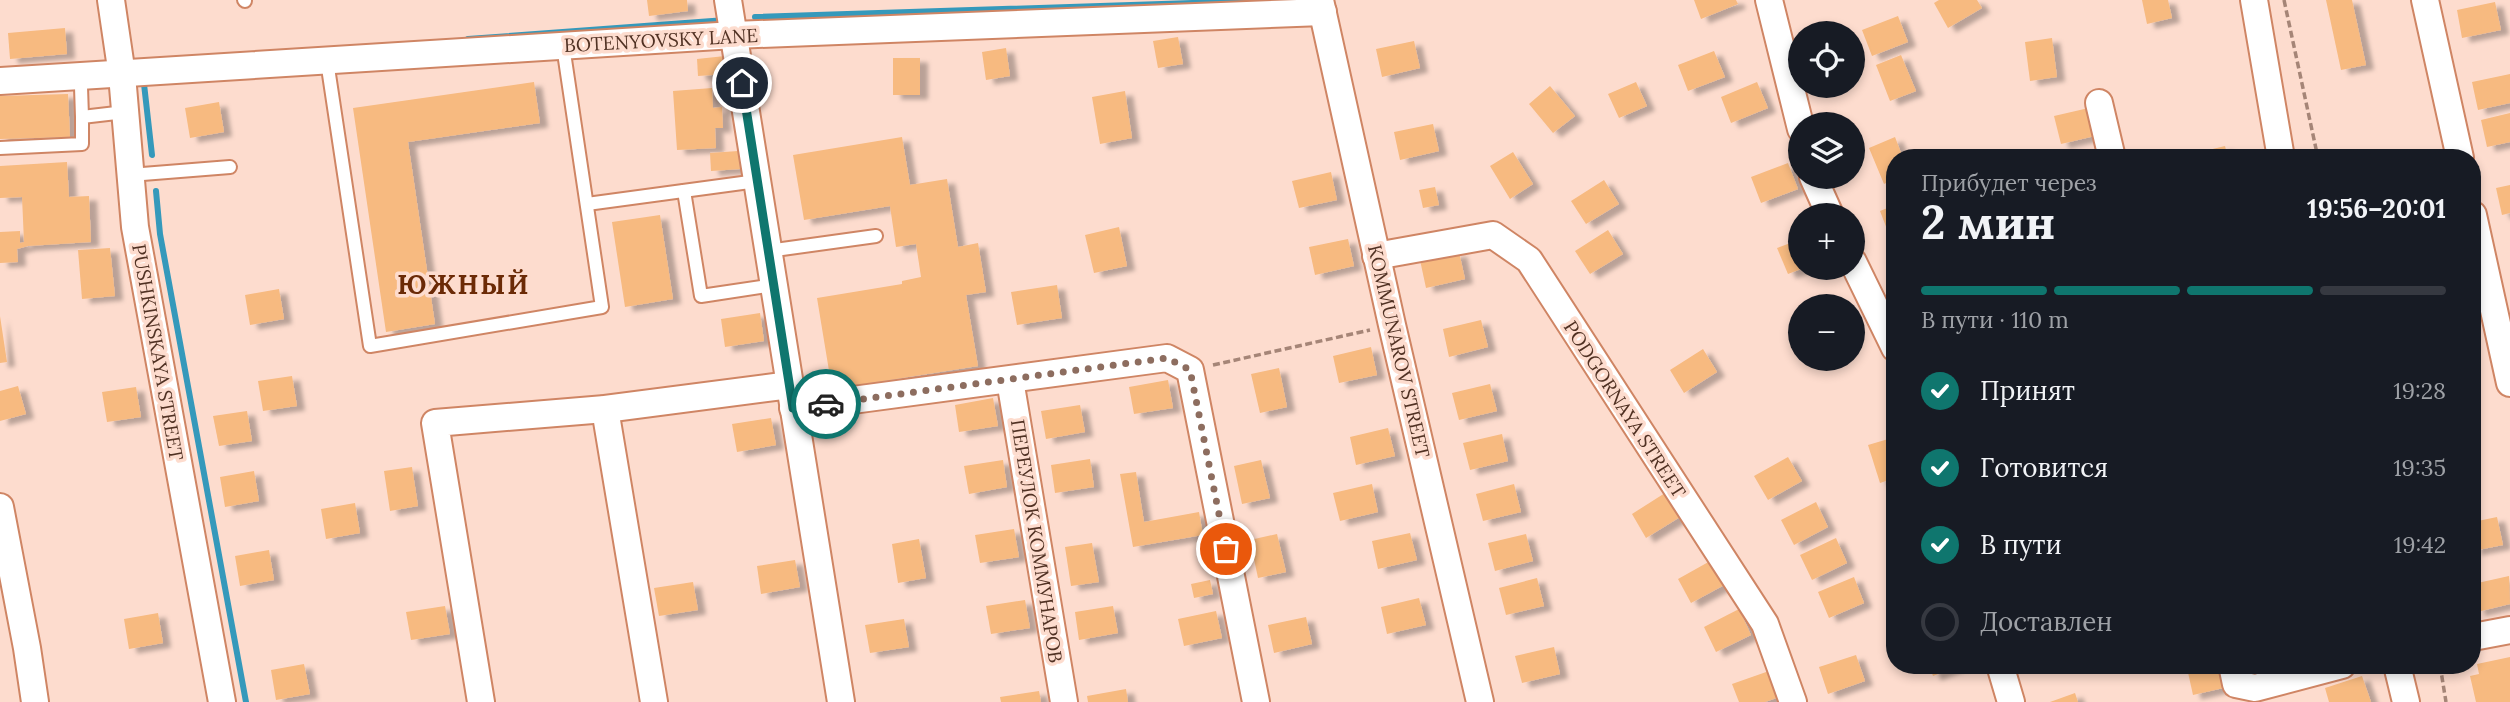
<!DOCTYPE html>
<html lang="ru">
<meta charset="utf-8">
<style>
:root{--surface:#171b24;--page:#20242c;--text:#f1f3f6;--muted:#9ea1a6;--line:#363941;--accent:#0f766e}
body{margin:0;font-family:Lora,serif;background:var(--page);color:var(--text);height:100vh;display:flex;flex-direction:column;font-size:26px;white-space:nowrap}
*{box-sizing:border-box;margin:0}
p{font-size:23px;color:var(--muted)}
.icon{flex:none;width:38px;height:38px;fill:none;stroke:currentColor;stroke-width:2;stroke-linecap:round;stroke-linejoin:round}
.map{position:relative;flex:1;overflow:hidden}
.sheet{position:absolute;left:1886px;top:149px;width:595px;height:525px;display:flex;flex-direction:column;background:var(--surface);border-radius:28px;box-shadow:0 4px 10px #0003}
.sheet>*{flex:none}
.tools{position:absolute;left:1788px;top:21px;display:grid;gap:14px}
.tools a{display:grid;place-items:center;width:77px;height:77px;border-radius:50%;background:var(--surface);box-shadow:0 4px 10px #0003;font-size:35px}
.pin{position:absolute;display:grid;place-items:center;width:60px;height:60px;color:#fff;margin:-30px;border:4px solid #fff;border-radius:50%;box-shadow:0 2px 7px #0007}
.courier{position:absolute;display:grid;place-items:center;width:70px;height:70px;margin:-35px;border:5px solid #0f766e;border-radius:50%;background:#fff;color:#222;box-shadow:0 2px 9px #0007}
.head em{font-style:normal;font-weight:700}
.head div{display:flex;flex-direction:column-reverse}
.head{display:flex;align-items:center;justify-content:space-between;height:119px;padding:0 35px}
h1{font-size:46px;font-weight:700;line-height:52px}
.bar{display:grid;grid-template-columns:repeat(4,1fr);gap:10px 7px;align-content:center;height:84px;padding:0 35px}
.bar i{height:9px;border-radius:5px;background:var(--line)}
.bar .selected{background:var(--accent)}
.bar p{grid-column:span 4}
ol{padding:0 35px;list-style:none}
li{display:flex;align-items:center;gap:21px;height:77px}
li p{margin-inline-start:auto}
li .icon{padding:7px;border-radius:50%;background:var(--accent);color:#fff;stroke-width:4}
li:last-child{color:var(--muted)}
li i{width:38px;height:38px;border:4px solid var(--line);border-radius:50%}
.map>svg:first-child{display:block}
</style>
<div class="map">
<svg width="2510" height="702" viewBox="0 0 2510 702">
<defs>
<filter id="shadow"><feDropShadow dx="8" dy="4.5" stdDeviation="2" flood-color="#0004"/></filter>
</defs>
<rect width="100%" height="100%" fill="#fddcce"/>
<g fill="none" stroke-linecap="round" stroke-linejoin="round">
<g stroke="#3599bb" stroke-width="6">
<path d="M755,17L1286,0"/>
<path d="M468,39L726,20"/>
<path d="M144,84L152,155"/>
<path d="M156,191L160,234L246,702"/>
</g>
</g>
<g fill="#f7ba80" filter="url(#shadow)">
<path d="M647,0H687L688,11L649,16Z"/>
<path d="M1694,0H1736L1738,4L1701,19Z"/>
<path d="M1939,0H1977L1982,8L1948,28L1934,3Z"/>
<path d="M2142,0H2168L2172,18L2147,24Z"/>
<path d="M2326,0H2352L2366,65L2341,70Z"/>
<path d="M2495,2L2501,30L2462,38L2457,10Z"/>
<path d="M1898,16L1908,42L1872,56L1862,30Z"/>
<path d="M65,28L67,54L10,59L8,33Z"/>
<path d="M1178,37L1183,64L1158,68L1153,41Z"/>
<path d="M2052,38L2057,77L2030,81L2025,42Z"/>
<path d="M1414,41L1420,68L1382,77L1376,49Z"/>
<path d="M1006,48L1010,76L986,80L982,52Z"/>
<path d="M1714,51L1725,77L1688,91L1678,65Z"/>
<path d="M1901,55L1916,91L1890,101L1876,65Z"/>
<path d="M725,56L727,74L698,76L697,59Z"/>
<rect x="893" y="58" width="27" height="37"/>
<path d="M2510,74V103L2478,110L2472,82Z"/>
<path d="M534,82L540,123L408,142L435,324L386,332L353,108Z"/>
<path d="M1636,82L1647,106L1619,118L1608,94Z"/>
<path d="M1757,82L1768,108L1731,123L1721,97Z"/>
<path d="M1550,86L1575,116L1553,133L1529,104Z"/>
<path d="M712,88L713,108L722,107L723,128H715L716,148L677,150L673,91Z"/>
<path d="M1125,91L1132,138L1100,144L1092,97Z"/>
<path d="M68,94L70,137L0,139V96Z"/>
<path d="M219,102L224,132L190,138L185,108Z"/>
<path d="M2093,107L2099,135L2061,144L2054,116Z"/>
<path d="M2510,113V142L2487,147L2481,120Z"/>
<path d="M1433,124L1439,151L1400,160L1394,132Z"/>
<path d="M902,137L910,185L947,179L958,247L978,243L986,292L966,295L978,366L832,389L817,298L902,284V281L921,277L916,244L896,247L890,206L804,220L793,155Z"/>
<path d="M1895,137L1903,158H1895V179L1884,184L1869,148Z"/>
<path d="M2225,146L2228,158H2198L2196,153Z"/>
<path d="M738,151L740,169L711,171L710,153Z"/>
<path d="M1513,152L1533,184L1510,199L1490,166Z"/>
<path d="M67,162L69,197L89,196L91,242L28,246L17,249L18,262L0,263V232L20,231V243L24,242L22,197L0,198V166Z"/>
<path d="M1788,163L1798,189L1761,203L1751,177Z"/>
<path d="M1331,172L1337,200L1299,208L1292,181Z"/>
<path d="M1604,180L1619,204L1586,224L1571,201Z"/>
<path d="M2510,185V213L2502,215L2496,188Z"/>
<path d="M1435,187L1439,205L1423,208L1419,190Z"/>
<path d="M1895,205V235L1890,237L1880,211Z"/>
<path d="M660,215L673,299L625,307L612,222Z"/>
<path d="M1119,227L1127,266L1094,273L1085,235Z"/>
<path d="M1608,230L1623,254L1590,274L1575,251Z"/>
<path d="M1348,239L1354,266L1315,275L1309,247Z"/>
<path d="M1801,239V269L1788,274L1777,248Z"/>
<path d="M110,248L115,296L82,299L78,250Z"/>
<path d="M1459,252L1465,279L1426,288L1420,260Z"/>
<path d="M1057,285L1062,318L1017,325L1011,292Z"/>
<path d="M279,289L284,319L250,325L245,295Z"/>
<path d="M760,313L764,341L725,347L721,319Z"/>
<path d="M0,316L7,362L0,363Z"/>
<path d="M1481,320L1488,347L1449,357L1443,329Z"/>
<path d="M1371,347L1377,375L1339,383L1333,356Z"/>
<path d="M1703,349L1717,372L1684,393L1670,370Z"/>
<path d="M1279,368L1287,407L1260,413L1251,374Z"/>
<path d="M292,376L297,406L263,411L258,381Z"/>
<path d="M1168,380L1173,408L1134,414L1129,387Z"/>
<path d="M1490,384L1497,411L1459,420L1452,393Z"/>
<path d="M18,386L26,414L0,421V391Z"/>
<path d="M136,387L141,417L107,422L102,392Z"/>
<path d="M993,398L998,426L959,432L955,405Z"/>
<path d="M1080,405L1085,432L1046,439L1041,411Z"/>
<path d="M247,411L252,441L219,446L213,416Z"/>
<path d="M771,418L776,445L737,452L732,424Z"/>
<path d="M1388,428L1395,456L1356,465L1350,437Z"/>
<path d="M1502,434L1508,461L1470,470L1463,443Z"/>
<path d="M1895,437V478L1880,483L1868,445Z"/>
<path d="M1788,457L1802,481L1768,500L1754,476Z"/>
<path d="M1090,459L1094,487L1055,493L1051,465Z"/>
<path d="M1003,460L1007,487L969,494L964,466Z"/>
<path d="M1261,460L1270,498L1242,504L1234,466Z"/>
<path d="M412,467L418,506L390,511L384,471Z"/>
<path d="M254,471L259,501L225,507L220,477Z"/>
<path d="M1136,472L1144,522L1199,512L1203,535L1133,547L1120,474Z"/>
<path d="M1372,484L1378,512L1340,521L1333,493Z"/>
<path d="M1514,484L1521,512L1483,521L1476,494Z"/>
<path d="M1665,493L1680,517L1646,538L1632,514Z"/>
<path d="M1816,502L1828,527L1794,545L1781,520Z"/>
<path d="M355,503L360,533L326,539L321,509Z"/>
<path d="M1895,507V536L1887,510Z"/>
<path d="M2497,517L2503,545L2473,551V522Z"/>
<path d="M1014,529L1019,557L980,563L975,535Z"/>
<path d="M1410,533L1417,560L1378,569L1372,541Z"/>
<path d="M1277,534L1286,572L1258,578L1250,540Z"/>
<path d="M1526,534L1533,561L1495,571L1488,543Z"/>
<path d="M1836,538L1847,563L1812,580L1800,555Z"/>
<path d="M919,539L926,578L898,583L892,544Z"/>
<path d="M1092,543L1099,582L1071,586L1065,547Z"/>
<path d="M269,550L274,580L240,586L235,556Z"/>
<path d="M795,560L800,587L761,594L757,566Z"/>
<path d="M1712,560L1726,584L1691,603L1678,579Z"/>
<path d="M2509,576L2510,604L2477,612L2473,584Z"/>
<path d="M1854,577L1864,603L1829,618L1818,592Z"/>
<path d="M1537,578L1544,606L1506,615L1499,588Z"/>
<path d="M1210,580L1213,594L1194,598L1191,584Z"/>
<path d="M693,582L698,610L659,616L654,588Z"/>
<path d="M1419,598L1426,625L1387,634L1381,607Z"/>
<path d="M1025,600L1030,628L991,634L986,606Z"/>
<path d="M445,606L450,634L411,640L406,612Z"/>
<path d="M1113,606L1118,633L1079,640L1075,612Z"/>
<path d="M1739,609L1751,635L1716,652L1704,627Z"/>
<path d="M1216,611L1222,638L1184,646L1178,619Z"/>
<path d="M158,613L163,643L129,649L124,619Z"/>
<path d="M1306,617L1312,644L1274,653L1268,625Z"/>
<path d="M904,619L909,647L870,653L865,625Z"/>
<path d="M1554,647L1560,674L1522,683L1515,656Z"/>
<path d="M1856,655L1865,681L1828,694L1819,667Z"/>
<path d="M2510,657V702H2476L2470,676L2479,674L2477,664Z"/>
<path d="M304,664L310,694L276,700L271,670Z"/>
<path d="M1929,665H1962L1933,676Z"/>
<path d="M2199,665H2227L2232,686L2193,695L2187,668Z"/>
<path d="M1769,671L1779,697L1765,702H1739L1732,684Z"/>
<path d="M2362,676L2371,702H2329L2325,688Z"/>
<path d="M1126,689L1128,702H1088L1087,696Z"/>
<path d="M1039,691L1041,702H1001L1000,697Z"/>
<path d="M2075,693L2078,702H2050Z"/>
</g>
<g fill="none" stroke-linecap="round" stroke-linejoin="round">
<defs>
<g id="service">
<path d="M244,0L245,1"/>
<path d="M327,61L370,346L602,307L563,46"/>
<path d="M81,87L82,117"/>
<path d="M0,148L82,144V117L125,112"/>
<path d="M130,175L230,167"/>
<path d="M684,191L701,296L774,285"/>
<path d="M587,204L757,181"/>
<path d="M768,251L876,236"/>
</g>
<g id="minor">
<path d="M111,0L122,75L135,227L222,702"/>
<path d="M728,0L841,702"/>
<path d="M1320,0L1392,325L1480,702"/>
<path d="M1769,0L1801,129"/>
<path d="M2254,0L2281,158"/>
<path d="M2425,0L2460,158"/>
<path d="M0,81L734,35L1323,12"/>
<path d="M2099,103L2112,158"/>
<path d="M1813,177L1830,215"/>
<path d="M2473,215L2510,383"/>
<path d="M1376,256L1493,235L1529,260L1765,624L1793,702"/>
<path d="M1853,262L1895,348"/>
<path d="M1010,380L1064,702"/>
<path d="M793,408L1167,358L1190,370L1256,702"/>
<path d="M605,409L654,702"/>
<path d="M0,507L27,648L35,702"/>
<path d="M2473,637L2510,630"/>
<path d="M2000,665L2011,702"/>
<path d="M2232,665L2236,684L2255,688L2342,665"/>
<path d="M2397,665L2406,702"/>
<path d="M481,702L435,423L605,409L790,385"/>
</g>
</defs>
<use href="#service" stroke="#cf8564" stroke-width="16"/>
<use href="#minor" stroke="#cf8564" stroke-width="30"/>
<g stroke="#a58577" stroke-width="3.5" stroke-dasharray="7 3.5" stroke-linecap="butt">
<path d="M2284,0L2318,158"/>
<path d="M1213,365L1370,330"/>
<path d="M2440,665L2446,702"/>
</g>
<use href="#service" stroke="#fff" stroke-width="12"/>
<use href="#minor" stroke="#fff" stroke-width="26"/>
</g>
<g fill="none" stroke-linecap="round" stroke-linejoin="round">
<path stroke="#8d6d5f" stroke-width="7" stroke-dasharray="0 12.6" d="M826,404L1167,358L1190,370L1226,549"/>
<path stroke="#0f766e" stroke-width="9" d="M742,83L793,408L826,404"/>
</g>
<g text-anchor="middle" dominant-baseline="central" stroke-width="7" stroke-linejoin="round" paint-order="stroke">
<g font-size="19" fill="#503123" stroke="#fddcce">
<text transform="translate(661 40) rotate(-3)">BOTENYOVSKY LANE</text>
<text transform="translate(1399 351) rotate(77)">KOMMUNAROV STREET</text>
<text transform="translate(158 352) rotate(80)">PUSHKINSKAYA STREET</text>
<text transform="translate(1625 409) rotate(57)">PODGORNAYA STREET</text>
<text transform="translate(1037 541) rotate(81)">ПЕРЕУЛОК КОММУНАРОВ</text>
</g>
<g font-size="26" font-weight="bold" letter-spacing="2" fill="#6b2a06" stroke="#fddcce">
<text x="464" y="284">ЮЖНЫЙ</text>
</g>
</g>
</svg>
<div class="tools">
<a><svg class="icon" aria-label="locate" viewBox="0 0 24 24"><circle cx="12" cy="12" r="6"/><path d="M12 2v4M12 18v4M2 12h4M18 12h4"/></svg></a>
<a><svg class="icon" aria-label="layers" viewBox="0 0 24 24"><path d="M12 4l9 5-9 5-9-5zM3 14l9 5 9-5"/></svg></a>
<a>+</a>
<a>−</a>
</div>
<div class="pin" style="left:1226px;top:549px;background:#ea580c"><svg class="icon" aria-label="bag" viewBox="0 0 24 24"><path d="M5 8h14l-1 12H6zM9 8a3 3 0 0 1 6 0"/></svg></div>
<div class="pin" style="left:742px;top:83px;background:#1f2937"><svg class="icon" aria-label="home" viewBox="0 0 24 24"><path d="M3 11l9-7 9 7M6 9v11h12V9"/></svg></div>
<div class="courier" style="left:826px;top:404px"><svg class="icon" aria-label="car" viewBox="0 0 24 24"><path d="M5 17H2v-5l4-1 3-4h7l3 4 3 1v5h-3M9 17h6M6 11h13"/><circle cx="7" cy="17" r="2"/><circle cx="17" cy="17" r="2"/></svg></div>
<section class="sheet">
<div class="head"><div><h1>2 мин</h1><p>Прибудет через</p></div><em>19:56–20:01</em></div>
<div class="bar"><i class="selected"></i><i class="selected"></i><i class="selected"></i><i></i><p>В пути · 110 m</p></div>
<ol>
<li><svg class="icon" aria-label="check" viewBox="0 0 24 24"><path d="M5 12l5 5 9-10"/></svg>Принят<p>19:28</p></li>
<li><svg class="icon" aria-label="check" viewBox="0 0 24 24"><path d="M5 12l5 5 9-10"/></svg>Готовится<p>19:35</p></li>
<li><svg class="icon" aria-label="check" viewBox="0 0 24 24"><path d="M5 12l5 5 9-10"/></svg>В пути<p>19:42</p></li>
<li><i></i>Доставлен</li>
</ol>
</section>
</div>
